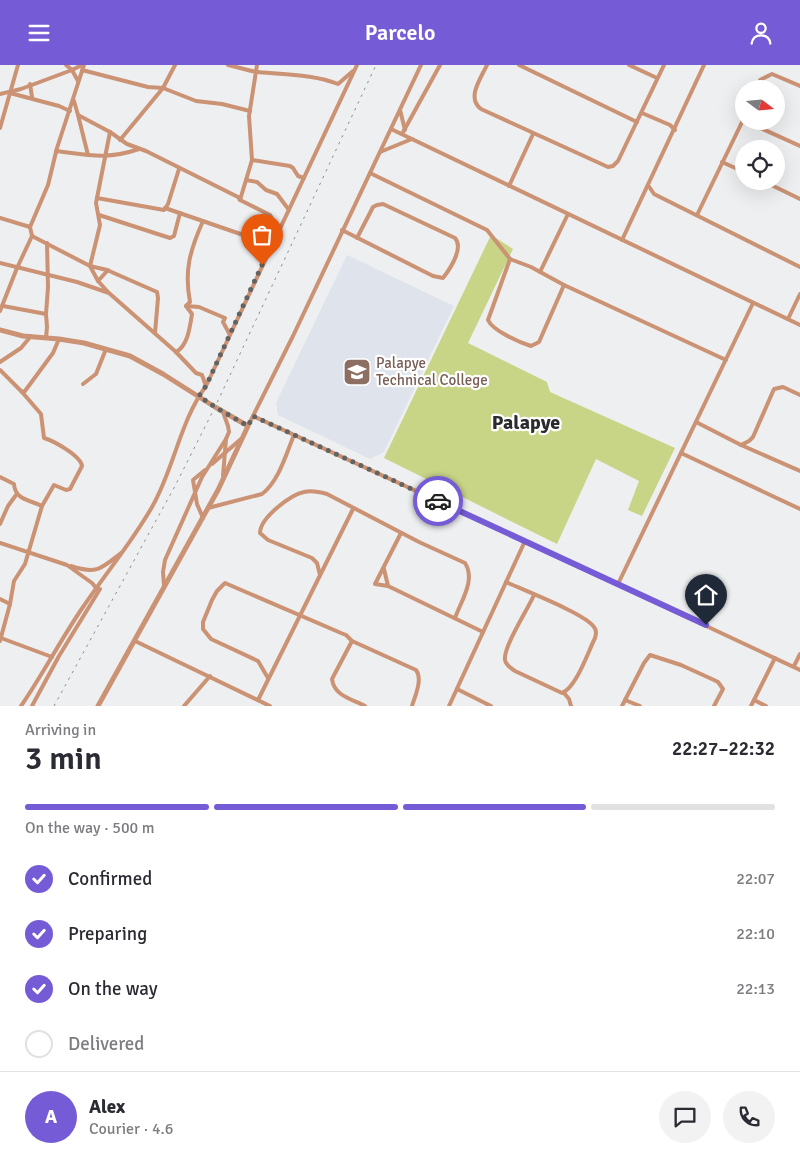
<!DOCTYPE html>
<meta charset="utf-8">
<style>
:root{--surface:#fff;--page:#f2f2f3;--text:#2b2b33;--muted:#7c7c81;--line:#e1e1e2;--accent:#755cd6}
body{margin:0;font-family:Signika,sans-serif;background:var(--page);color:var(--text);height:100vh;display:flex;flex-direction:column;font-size:19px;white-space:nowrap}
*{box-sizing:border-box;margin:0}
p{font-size:16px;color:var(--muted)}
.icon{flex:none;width:28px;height:28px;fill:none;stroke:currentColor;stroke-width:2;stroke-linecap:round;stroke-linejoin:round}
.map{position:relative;height:641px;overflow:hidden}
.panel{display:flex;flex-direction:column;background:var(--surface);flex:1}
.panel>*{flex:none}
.needle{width:32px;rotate:106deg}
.buttons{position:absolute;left:735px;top:15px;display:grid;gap:10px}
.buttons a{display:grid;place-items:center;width:50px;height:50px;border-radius:50%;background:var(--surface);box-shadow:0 5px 20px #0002;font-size:25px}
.pin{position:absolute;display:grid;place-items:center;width:42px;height:42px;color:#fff;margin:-51px -21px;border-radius:50% 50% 50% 0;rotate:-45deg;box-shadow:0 0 5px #0007}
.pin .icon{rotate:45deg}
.courier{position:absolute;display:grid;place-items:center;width:50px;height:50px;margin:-25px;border:4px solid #755cd6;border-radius:50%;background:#fff;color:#222;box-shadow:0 1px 6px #0007}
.head em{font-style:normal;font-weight:600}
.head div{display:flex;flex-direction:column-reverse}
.head{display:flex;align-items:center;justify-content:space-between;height:85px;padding:0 25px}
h1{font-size:32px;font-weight:600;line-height:38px}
.bar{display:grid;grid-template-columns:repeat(4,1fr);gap:8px 5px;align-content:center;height:60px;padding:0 25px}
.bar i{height:6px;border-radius:4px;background:var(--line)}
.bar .on{background:var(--accent)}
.bar p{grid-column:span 4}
.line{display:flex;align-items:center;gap:12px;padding:0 25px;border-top:1px solid var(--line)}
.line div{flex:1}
.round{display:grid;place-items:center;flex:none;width:52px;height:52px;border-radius:26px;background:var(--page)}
ol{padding:0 25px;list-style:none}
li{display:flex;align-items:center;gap:15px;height:55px}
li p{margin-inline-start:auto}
li .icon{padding:5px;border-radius:50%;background:var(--accent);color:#fff;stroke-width:4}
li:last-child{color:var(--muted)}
li i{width:28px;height:28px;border:2px solid var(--line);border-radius:50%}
header{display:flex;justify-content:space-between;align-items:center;height:65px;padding:0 25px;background:var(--accent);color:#fff;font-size:22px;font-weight:600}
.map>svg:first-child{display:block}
</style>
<header><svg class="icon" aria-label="menu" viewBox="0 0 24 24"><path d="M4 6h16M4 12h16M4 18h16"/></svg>Parcelo<svg class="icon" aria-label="person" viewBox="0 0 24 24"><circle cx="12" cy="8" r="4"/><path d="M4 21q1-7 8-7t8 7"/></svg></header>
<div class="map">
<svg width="800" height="641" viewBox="0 0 800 641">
<rect width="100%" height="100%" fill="#eeeff0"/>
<path fill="#dfe4ec" d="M347,190L454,241L384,387L370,394L278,350L276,338Z"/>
<path fill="#c8d486" d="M491,170L513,184L468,278L547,317L550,327L675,383L642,451L628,445L639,416L596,394L557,479L384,393Z"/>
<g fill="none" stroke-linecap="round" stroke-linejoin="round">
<g stroke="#cb9274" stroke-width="4">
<path d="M66,0L72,5L82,0"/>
<path d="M228,0C238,2 248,6 258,7C285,10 313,9 338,19L353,6"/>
<path d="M487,0C481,13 466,33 481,44L608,102L613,101L618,96L664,0"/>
<path d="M519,0L637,57"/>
<path d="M629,0L657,13"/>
<path d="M82,5L148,22L163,23L196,36L222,39L250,46"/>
<path d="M30,19L32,32"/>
<path d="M756,24L760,15L772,9L800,21"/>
<path d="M10,28L59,41L70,46"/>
<path d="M0,29L21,24L72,5L78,16"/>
<path d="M74,36L78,50L110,67L127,79L146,86L238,132L240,135L252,95L249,51L257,0"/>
<path d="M400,45L405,65"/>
<path d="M642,48L670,60L675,65"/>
<path d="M78,50L88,90"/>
<path d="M745,56L800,81"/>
<path d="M0,63L18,0"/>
<path d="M391,64L800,260"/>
<path d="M110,67L96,138L100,160L90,201L107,205L157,227L158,233L155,268"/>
<path d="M402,69L440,0"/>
<path d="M120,75L163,23L175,0"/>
<path d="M56,86C89,90 107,95 139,84"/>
<path d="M380,87L412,74"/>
<path d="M252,95L290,101L293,103L298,111L304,113"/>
<path d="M722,97L744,107"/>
<path d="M370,108L487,165L510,194L531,202L564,220L726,295"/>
<path d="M246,115L257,117L266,125L277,129L289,145"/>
<path d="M763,116L800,134"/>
<path d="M648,120L654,129L800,202"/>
<path d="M509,121L533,69"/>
<path d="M97,133L164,145L168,139L179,104"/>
<path d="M240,135L270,150L275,159L280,163"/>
<path d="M165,143L255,174L267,167L275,159"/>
<path d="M99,150L170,173L174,171L180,148"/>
<path d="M697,150L744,53"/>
<path d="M0,153L30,162L48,120L57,83L84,0"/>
<path d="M30,162L32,171L90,201L98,216L108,227"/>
<path d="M342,165L433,211L443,213C450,204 464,183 455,173L383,139L377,140L373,142L357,173"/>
<path d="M255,174C263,181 261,190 262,199"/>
<path d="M622,175L704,0"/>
<path d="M510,194L488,255C493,266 519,277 531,281L539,277L564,220"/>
<path d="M0,198L77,217L109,228L176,287L196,308L202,310L206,321"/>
<path d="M540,207L568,149"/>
<path d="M98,216L108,205"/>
<path d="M3,241L46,249"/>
<path d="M186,241L199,242L225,253L223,257L230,270"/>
<path d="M0,246L17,203L32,171"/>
<path d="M788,254L800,229"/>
<path d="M46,273L47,262L46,249L48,222L47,178"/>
<path d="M176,287C188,281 190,261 192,249L186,241L190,237C184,206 190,185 203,156"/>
<path d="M0,297L21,283L31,271"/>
<path d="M0,305L22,327L25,326L53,288L59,274"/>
<path d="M83,319L96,309L106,284"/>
<path d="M253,351L525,476L800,605"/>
<path d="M696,357L741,380L800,406"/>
<path d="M248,361L293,271L421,0"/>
<path d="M741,380L749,376L753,372L774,324L783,322L800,330"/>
<path d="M681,388L800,444"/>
<path d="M212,399L241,374"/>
<path d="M223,411L226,374"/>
<path d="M0,412L14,419C15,435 30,435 42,441"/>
<path d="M208,443L262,429C279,416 286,389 294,370"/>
<path d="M203,453L197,439L193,415L205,405"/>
<path d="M0,459L8,441L16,430"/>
<path d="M0,478L67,500L92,518L97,524"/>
<path d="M71,501C97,510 102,503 121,488"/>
<path d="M384,504L388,521L483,567"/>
<path d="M320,510L317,498L312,493L268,475L260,468C260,453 290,430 304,427C312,425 320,427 327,429L419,477L465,498C476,515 461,536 455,553"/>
<path d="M506,517C523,525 586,549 594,562C597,566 596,569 595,573C588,587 576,623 562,628L515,606C511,603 506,601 505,595C503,582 528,544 534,530"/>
<path d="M618,519L753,238"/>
<path d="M164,520L163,507L165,495L202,412L226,374L229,367L228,361L223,347"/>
<path d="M388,521L375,519L401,468"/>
<path d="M0,534L10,539"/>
<path d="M1,573L52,592"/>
<path d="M0,576L10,539L14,516L25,499L42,441L54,420L66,425L70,424L82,401C81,391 54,376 44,373L41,349L22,327"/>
<path d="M135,576L270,641"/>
<path d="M352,576L332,614C334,631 352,634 365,641"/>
<path d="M794,601L800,589"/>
<path d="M268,613L258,596L211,574L203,564V557L212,535L217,526L225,518L341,568L346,570L352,576L416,605C423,614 415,631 412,641"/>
<path d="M457,624L491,641"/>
<path d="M564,628L569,634L571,641"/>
<path d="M258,635L353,444"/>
<path d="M625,635L640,641"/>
<path d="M754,635L766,641"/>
<path d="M21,641C43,609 61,574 83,542C106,508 132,477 152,442C174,404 180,356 206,321L357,0"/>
<path d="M32,641L59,591L100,524"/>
<path d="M184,641L210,611"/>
<path d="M449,641L525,476"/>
<path d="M622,641L644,598L650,590L681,600L714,615L718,617L723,624L714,641"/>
<path d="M751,641L775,593"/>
</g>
<path stroke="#cb9274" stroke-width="5" d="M0,265L23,271L59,274L84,278L130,291L163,309L215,342L248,361L218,425L98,641"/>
<path stroke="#8c8c8d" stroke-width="1" stroke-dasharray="2.5 5" stroke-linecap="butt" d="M54,641L175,421L215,342L376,0"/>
</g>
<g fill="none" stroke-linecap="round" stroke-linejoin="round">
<path stroke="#626363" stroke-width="5" stroke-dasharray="0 9" d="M262,200L206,321L199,331L215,342L248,361L253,351L438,436"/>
<path stroke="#755cd6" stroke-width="6" d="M438,436L706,560"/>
</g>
<defs>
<symbol id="university-square" viewBox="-11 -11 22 22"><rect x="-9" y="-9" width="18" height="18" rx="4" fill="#8d6e63" stroke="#fff"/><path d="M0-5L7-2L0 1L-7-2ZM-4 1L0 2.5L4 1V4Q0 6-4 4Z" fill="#fff"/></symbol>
</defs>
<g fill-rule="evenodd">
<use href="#university-square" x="341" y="291" width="32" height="32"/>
</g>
<g text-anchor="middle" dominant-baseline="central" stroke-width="4.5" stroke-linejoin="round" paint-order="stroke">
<g font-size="15" fill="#785e54" stroke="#fff" text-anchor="start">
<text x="376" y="298">Palapye<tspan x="376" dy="17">Technical College</tspan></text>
</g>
<g font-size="20" font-weight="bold" fill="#2b2c2d" stroke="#fff">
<text x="526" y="357">Palapye</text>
</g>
</g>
</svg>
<div class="buttons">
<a><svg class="needle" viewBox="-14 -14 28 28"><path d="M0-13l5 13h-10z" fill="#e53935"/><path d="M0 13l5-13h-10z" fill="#7c7c81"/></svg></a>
<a><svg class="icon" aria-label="locate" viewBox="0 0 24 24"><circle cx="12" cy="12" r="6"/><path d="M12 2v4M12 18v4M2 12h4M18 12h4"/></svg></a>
</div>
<div class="pin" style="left:262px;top:200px;background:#ea580c"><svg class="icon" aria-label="bag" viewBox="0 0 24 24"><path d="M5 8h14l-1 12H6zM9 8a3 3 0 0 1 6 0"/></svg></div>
<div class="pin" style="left:706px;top:560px;background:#1f2937"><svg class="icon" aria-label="home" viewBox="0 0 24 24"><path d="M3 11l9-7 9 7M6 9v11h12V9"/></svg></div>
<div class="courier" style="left:438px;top:436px"><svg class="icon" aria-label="car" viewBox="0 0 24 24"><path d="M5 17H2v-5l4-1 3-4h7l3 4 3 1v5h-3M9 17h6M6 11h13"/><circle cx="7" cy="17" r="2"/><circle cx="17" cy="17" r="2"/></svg></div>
</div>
<section class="panel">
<div class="head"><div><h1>3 min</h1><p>Arriving in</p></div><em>22:27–22:32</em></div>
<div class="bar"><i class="on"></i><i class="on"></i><i class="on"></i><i></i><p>On the way · 500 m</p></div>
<ol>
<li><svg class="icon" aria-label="check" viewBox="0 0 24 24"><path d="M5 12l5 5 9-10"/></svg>Confirmed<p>22:07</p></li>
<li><svg class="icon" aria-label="check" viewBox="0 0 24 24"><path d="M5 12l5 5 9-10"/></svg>Preparing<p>22:10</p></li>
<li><svg class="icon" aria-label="check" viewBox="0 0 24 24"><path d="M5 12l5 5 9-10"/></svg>On the way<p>22:13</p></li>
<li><i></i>Delivered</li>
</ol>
<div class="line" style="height:90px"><b class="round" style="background:var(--accent);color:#fff">A</b><div><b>Alex</b><p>Courier · 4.6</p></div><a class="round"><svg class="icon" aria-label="chat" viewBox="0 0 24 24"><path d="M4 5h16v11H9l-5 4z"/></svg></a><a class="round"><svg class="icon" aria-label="phone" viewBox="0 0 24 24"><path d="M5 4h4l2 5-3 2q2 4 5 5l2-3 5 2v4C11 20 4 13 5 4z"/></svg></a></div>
</section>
